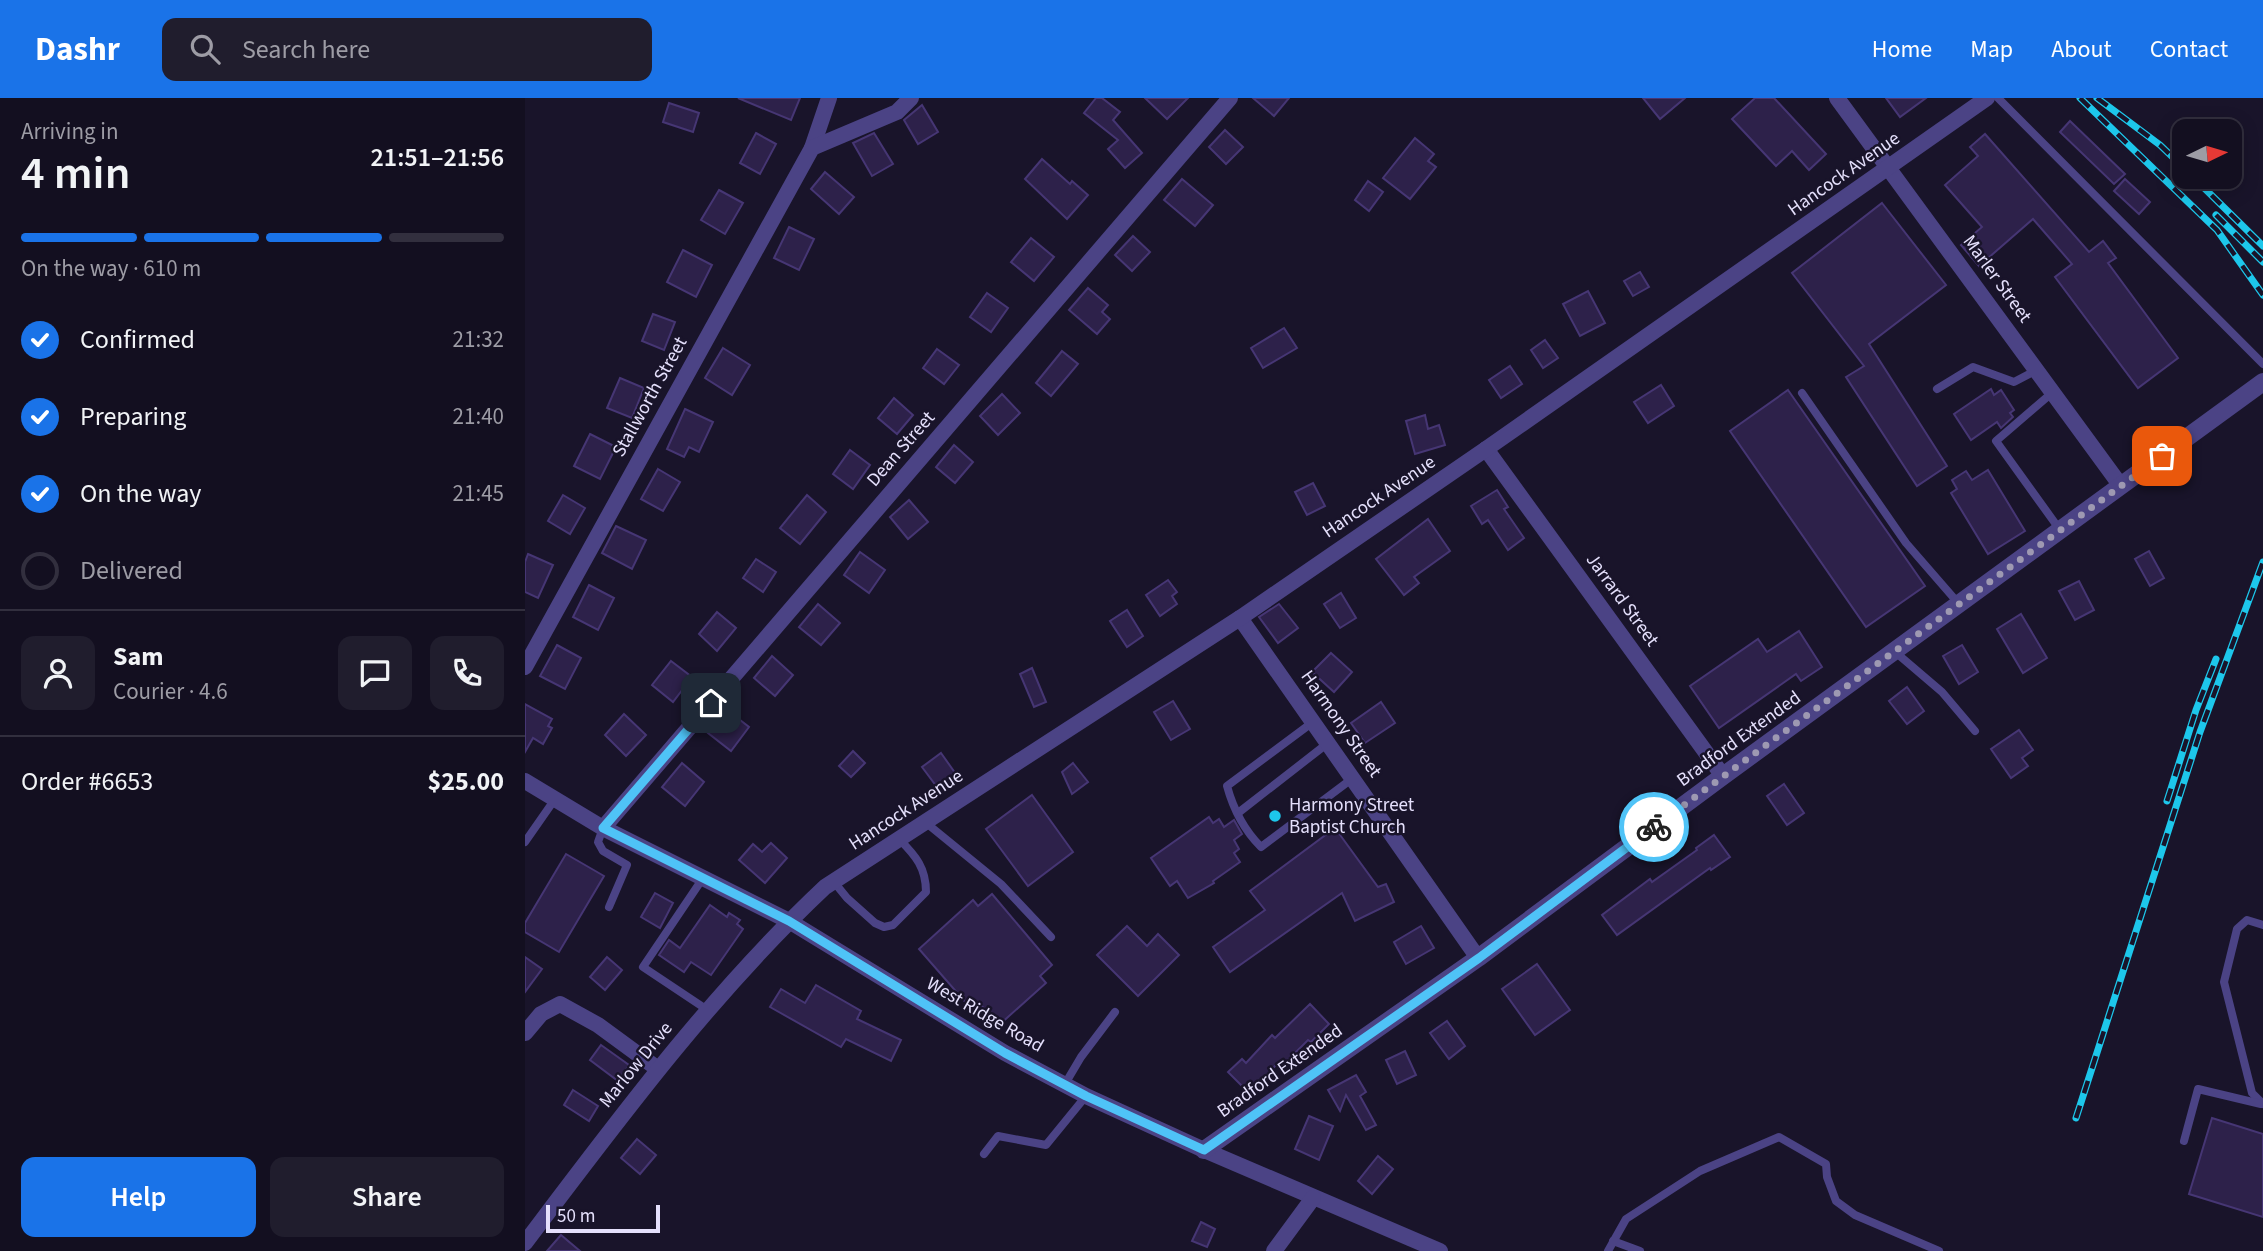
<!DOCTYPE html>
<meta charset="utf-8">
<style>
:root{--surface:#130f20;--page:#201d2d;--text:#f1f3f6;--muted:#9d9ca5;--line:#322f3e;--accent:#1a73e8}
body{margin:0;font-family:"Source Sans 3",sans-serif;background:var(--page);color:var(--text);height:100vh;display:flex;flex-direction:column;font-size:26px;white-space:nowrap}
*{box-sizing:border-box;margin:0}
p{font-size:23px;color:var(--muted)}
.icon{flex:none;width:38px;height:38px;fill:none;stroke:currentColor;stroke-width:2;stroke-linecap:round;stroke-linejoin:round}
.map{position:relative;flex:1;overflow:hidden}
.panel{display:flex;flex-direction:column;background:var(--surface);width:525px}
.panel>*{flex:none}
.needle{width:46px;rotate:85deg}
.buttons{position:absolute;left:1647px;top:21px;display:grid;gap:14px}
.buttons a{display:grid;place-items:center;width:70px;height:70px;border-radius:14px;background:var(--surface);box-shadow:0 4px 18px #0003,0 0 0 2px var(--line);font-size:35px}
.scale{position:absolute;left:21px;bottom:18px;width:114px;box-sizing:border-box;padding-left:7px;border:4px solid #e5e0fc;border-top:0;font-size:19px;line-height:24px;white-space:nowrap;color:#e5e0fc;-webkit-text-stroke:5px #19142a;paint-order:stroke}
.pin{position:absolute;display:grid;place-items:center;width:60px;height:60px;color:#fff;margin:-30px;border-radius:14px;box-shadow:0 4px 10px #0006}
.courier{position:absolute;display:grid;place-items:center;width:70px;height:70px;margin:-35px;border:5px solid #4fc3f7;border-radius:50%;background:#fff;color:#222;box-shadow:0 2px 9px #0007}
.headline em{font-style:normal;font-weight:600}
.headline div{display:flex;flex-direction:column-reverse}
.headline{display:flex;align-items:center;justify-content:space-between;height:119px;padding:0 21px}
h1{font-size:46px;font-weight:600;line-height:52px}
.bar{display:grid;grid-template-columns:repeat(4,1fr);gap:10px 7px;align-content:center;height:84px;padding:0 21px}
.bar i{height:9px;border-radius:5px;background:var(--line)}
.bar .on{background:var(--accent)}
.bar p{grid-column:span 4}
.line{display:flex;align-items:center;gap:18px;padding:0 21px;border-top:2px solid var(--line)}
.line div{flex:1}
.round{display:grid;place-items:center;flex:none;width:74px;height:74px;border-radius:14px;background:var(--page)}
ol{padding:0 21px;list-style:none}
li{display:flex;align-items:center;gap:21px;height:77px}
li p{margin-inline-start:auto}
li .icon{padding:7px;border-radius:50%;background:var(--accent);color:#fff;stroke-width:4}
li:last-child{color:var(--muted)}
li i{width:38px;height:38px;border:4px solid var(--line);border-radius:50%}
.primary-button{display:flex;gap:14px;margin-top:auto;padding:14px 21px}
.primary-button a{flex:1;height:80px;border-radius:14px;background:var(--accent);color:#fff;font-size:28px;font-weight:600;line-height:80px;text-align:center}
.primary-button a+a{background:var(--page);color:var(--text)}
header{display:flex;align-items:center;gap:42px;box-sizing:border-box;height:98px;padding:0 35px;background:var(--accent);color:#fff}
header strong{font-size:33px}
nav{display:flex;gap:38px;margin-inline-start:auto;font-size:24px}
.search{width:490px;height:63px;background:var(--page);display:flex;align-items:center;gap:18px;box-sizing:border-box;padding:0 24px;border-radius:14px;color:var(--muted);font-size:26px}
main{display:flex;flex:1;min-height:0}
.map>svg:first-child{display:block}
</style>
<header>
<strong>Dashr</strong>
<div class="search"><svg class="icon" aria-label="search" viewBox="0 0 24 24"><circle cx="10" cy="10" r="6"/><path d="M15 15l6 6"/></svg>Search here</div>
<nav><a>Home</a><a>Map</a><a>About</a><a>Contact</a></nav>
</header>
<main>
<section class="panel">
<div class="headline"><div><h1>4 min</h1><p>Arriving in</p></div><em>21:51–21:56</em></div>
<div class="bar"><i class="on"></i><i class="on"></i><i class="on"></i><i></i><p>On the way · 610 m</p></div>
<ol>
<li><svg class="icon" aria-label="check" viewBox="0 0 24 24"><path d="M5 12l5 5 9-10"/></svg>Confirmed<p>21:32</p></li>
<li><svg class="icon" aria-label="check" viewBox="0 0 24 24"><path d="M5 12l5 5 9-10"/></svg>Preparing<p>21:40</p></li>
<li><svg class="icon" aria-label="check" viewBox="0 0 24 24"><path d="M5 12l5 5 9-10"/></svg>On the way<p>21:45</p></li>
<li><i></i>Delivered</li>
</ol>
<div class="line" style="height:126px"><a class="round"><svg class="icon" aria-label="person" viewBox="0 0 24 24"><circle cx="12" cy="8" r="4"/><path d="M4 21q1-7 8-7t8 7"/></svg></a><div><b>Sam</b><p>Courier · 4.6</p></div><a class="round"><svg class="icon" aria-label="chat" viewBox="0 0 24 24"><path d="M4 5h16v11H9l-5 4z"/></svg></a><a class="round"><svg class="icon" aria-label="phone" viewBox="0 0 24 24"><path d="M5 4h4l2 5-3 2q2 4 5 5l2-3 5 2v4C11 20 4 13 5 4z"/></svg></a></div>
<div class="line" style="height:91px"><div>Order #6653</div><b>$25.00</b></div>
<div class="primary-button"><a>Help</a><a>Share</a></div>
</section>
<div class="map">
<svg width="1738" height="1153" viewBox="0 0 1738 1153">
<rect width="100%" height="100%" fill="#19142a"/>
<g fill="#2d214a" stroke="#463674" stroke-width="2">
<path d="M213,0H275L266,22Z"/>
<path d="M571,0H577L595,14L588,22L617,55L600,70L583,51L593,42L559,15Z"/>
<path d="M620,0H663L642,21Z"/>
<path d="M728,0H764L749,18Z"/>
<path d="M1118,0H1160L1135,21Z"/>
<path d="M1230,0H1249L1301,56L1284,72L1267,53L1251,68L1207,21Z"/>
<path d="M1361,0H1401L1375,19Z"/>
<path d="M144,5L174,15L168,34L138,24Z"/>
<path d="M397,7L413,34L393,46L379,22Z"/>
<path d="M1545,23L1600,76L1589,86L1535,34Z"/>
<path d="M700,32L718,49L701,66L684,49Z"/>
<path d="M231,35L251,46L235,76L215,65Z"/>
<path d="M349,35L368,66L347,78L328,45Z"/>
<path d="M1460,36L1564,154L1578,143L1591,160L1583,165L1653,260L1613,290L1530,179L1547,166L1508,121L1454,168L1436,147L1457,129L1420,87L1453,58L1445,49Z"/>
<path d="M890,40L909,56L903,63L911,69L885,101L858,80Z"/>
<path d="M517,61L545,86L547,83L563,97L542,121L500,81Z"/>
<path d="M300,74L329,99L314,116L286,91Z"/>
<path d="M657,81L688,107L670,128L639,102Z"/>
<path d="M1600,81L1625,104L1614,116L1589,93Z"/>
<path d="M843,83L858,94L844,113L830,102Z"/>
<path d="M194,92L218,105L200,136L176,122Z"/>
<path d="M1357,105L1421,187L1344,246L1422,368L1392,388L1321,279L1339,268L1267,175Z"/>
<path d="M264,129L289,141L274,172L249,160Z"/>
<path d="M608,138L625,154L607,173L590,157Z"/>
<path d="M506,140L529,159L509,183L486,164Z"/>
<path d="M158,152L187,167L171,199L142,184Z"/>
<path d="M1115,174L1124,189L1108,198L1099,183Z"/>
<path d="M563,190L583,207L577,214L585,221L572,236L544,212Z"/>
<path d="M1063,193L1080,225L1055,238L1038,206Z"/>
<path d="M462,195L483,210L466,234L445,219Z"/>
<path d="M128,216L150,224L139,252L117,243Z"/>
<path d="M759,230L772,250L738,270L726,250Z"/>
<path d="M1020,242L1033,260L1018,270L1006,252Z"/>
<path d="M198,250L225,267L207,297L180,280Z"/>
<path d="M412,251L434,267L419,286L398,270Z"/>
<path d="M537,253L553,266L526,298L511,285Z"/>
<path d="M985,268L997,286L976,300L964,282Z"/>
<path d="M95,280L119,290L107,320L82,310Z"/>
<path d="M1136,287L1149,308L1123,325L1109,304Z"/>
<path d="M1466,291L1469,297L1476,292L1489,312L1485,315L1488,319L1476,330L1472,324L1446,342L1429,316Z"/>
<path d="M1263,292L1400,488L1341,529L1205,333Z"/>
<path d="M477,296L495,315L473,337L455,318Z"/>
<path d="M369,300L388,317L372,336L353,320Z"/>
<path d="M160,311L188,324L174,354L164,349L159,359L142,351Z"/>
<path d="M900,317L903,331L914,327L920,347L890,356L881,323Z"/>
<path d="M65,336L91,349L75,381L49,368Z"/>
<path d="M429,347L448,364L430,385L411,369Z"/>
<path d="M325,352L345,367L328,391L308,376Z"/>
<path d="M133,371L155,384L138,413L116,401Z"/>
<path d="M1463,372L1500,433L1463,456L1426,395L1432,391L1427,382L1441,373L1447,382Z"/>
<path d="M788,385L800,408L782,417L770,394Z"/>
<path d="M972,392L983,409L979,411L999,440L983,452L963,422L957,426L946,408Z"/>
<path d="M38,397L60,410L45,436L23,423Z"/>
<path d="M282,397L301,414L275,446L255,430Z"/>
<path d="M384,402L403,424L383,441L365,419Z"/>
<path d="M903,421L925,453L889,479L894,485L879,497L851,461Z"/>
<path d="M91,428L121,442L107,471L77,455Z"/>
<path d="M1624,453L1639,480L1625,488L1610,461Z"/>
<path d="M335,454L360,472L344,495L319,477Z"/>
<path d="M3,456L28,467L13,500L0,494V464Z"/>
<path d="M231,461L251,474L238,494L218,480Z"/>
<path d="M643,482L652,494L647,498L652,506L635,518L621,497Z"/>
<path d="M1554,483L1569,512L1550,522L1534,493Z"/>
<path d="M64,487L89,500L73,532L48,519Z"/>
<path d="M816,495L831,520L815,530L799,506Z"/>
<path d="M293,506L315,525L296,547L274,529Z"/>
<path d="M754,506L773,530L753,545L734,519Z"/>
<path d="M602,512L618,538L602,549L585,523Z"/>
<path d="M192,514L211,530L192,553L174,536Z"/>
<path d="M1496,516L1522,560L1498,575L1472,531Z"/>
<path d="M1274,533L1297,569L1276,583L1271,576L1194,630L1165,588L1233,541L1242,554Z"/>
<path d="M32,547L56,560L40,591L15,578Z"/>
<path d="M1437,547L1453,574L1434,586L1418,558Z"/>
<path d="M806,555L827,574L809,594L787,574Z"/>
<path d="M247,558L268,577L250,598L229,580Z"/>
<path d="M146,563L167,579L148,604L127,587Z"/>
<path d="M507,570L521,604L509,609L495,576Z"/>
<path d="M1382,589L1399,613L1382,626L1364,603Z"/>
<path d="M648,603L665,631L646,642L629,614Z"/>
<path d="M856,604L870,625L840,645L826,625Z"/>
<path d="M0,606L27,621L23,628L27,630L18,646L8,640L0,654Z"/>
<path d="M201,611L224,629L206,653L183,635Z"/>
<path d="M99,616L121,637L101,658L80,637Z"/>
<path d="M1494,632L1508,652L1497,660L1503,668L1486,680L1466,651Z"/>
<path d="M328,653L340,665L326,679L314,668Z"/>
<path d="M416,655L433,679L415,693L397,669Z"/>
<path d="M157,665L179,684L160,708L137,689Z"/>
<path d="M548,665L563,684L547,696L537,674Z"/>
<path d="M1259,686L1279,715L1262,727L1242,698Z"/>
<path d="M507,697L548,754L503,788L461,731Z"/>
<path d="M684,719L688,725L694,721L699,729L709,722L717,736L709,742L714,751L709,755L715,764L688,783L689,785L663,800L652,783L645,788L626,760Z"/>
<path d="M810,730L853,789L861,786L869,804L830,823L817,795L705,874L688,849L740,812L725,793Z"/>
<path d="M1189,737L1205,759L1186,772L1185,770L1092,837L1077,817L1125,781L1127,784L1172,752L1171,750Z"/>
<path d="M246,745L262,760L240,785L214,762L228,746L237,754Z"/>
<path d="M41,756L79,778L34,854L0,834V825Z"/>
<path d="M130,795L148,805L135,830L116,819Z"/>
<path d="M467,796L527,867L515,878L521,885L474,927L456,907L448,913L394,851L448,802L453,808Z"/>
<path d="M185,807L202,819L204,815L215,822L212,826L218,831L186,877L166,864L159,874L134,857L144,842L155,850Z"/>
<path d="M602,828L622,848L633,836L654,857L613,898L572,857Z"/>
<path d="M896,828L909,850L881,866L869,844Z"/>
<path d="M0,859L17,871L0,894Z"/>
<path d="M82,859L97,872L80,892L65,879Z"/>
<path d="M1012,866L1045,912L1010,937L977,891Z"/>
<path d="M291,887L336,913L332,921L376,942L366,963L321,941L316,949L245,909L256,891L280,905Z"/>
<path d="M785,906L804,926L786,944L783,942L756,969L753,965L724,995L703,974L717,961L721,965L747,937L750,940Z"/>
<path d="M922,923L940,948L924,961L905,935Z"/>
<path d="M76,947L104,967L93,983L65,962Z"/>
<path d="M880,953L891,977L872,986L861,962Z"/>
<path d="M831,977L841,994L835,998L851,1027L841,1032L821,997L815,1013L803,992Z"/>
<path d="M48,992L73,1008L64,1023L39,1007Z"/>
<path d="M784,1018L808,1028L794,1062L770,1051Z"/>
<path d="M1687,1020L1738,1036V1119L1664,1096Z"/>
<path d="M112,1041L131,1057L115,1076L96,1060Z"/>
<path d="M853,1058L868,1071L847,1096L833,1083Z"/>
<path d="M676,1124L690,1131L682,1149L667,1143Z"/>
<path d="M36,1137L55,1153H22Z"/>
</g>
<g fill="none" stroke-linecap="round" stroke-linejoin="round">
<g stroke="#4b4385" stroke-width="8">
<path d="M1473,0L1738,266"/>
<path d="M1412,291L1448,269L1489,284L1512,272"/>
<path d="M1528,294L1471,343L1535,432"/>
<path d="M1277,295L1381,445L1434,506"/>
<path d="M1369,553L1417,594L1450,633"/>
<path d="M788,624L702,688C708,710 720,733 736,749L828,680"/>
<path d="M713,715L803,645"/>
<path d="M400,724L476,786L526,839"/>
<path d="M78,730L73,744L78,753L102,767L84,809"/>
<path d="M0,744L30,701"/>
<path d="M178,780L118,869L184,913"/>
<path d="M309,784L322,800L350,825L359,829L368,827L401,794C401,770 391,758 374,741"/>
<path d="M1738,827L1722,822L1712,831L1699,884L1727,995L1738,1006"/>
<path d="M540,986L556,959L590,914"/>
<path d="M1659,1043L1673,991L1736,1006"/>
<path d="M459,1056L473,1038L521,1047L561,998"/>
<path d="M1088,1143L1115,1153"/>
<path d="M1083,1153L1101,1121L1175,1073L1254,1039L1301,1066L1302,1079L1311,1103L1330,1117L1414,1153"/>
</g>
<g stroke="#4b4385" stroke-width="16">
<path d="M1312,0L1596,388"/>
<path d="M287,50L304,0"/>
<path d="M961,351L1198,678"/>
<path d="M715,520L953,860"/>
<path d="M0,569L287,50L372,14L386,0"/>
<path d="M0,683L78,730L264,823L480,955L561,998L679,1052L915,1153"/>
<path d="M78,730L705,0"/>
<path d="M0,935L16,916L35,906L73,927L133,971"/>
<path d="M0,1145C93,1022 186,896 300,789L715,520L961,351L1462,0"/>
<path d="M749,1153L788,1100"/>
</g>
<path stroke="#4b4385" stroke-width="18" d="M679,1052L953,860L1198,678L1738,284"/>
<defs>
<g id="rail">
<path d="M1555,0L1692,132L1738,197"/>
<path d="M1572,0L1635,47L1659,70"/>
<path d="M1668,79L1738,148"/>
<path d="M1691,117L1738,164"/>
<path d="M1642,703L1671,612L1691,561"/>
<path d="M1551,1020L1675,634L1738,464"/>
</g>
</defs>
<use href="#rail" stroke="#1dc7eb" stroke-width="7"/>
<use href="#rail" stroke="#19142a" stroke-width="4.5" stroke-dasharray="13" stroke-linecap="butt"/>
</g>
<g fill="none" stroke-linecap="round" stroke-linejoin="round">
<path stroke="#9e99b2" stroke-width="7" stroke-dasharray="0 12.6" d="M1129,729L1637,358"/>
<path stroke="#4fc3f7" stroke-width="9" d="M186,605L78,730L264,823L480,955L561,998L679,1052L954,860L1129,729"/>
</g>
<circle fill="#1dc7eb" stroke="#19142a" stroke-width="2.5" cx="750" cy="718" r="7"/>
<g text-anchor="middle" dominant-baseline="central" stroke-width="5" stroke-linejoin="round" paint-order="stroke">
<g font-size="19" fill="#e5e0fc" stroke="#19142a">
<text transform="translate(1319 76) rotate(-35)">Hancock Avenue</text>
<text transform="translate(1472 181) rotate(54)">Marler Street</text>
<text transform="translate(125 299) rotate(-61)">Stallworth Street</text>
<text transform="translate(376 351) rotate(-49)">Dean Street</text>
<text transform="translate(854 399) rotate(-34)">Hancock Avenue</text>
<text transform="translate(1097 502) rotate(54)">Jarrard Street</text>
<text transform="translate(816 626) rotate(55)">Harmony Street</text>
<text transform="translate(1214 641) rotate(-36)">Bradford Extended</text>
<text transform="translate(381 712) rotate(-33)">Hancock Avenue</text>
<text transform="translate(460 917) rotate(30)">West Ridge Road</text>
<text transform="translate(111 967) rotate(-51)">Marlow Drive</text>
<text transform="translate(755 973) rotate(-35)">Bradford Extended</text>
</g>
<g font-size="19" fill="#e5e0fc" stroke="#19142a" text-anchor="start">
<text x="764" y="707">Harmony Street<tspan x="764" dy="22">Baptist Church</tspan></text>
</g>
</g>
</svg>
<div class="buttons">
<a><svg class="needle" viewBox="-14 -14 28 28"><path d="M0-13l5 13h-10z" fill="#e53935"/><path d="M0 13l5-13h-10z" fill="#9d9ca5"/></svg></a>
</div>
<div class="scale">50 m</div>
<div class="pin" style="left:1637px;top:358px;background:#ea580c"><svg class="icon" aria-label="bag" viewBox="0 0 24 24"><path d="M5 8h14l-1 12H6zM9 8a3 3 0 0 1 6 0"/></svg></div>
<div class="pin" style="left:186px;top:605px;background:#1f2937"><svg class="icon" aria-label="home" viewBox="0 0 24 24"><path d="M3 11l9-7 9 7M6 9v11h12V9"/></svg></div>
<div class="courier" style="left:1129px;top:729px"><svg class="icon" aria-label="bike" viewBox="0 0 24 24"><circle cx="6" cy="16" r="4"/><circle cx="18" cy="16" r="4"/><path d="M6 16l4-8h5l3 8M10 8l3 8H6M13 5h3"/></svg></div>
</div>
</main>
